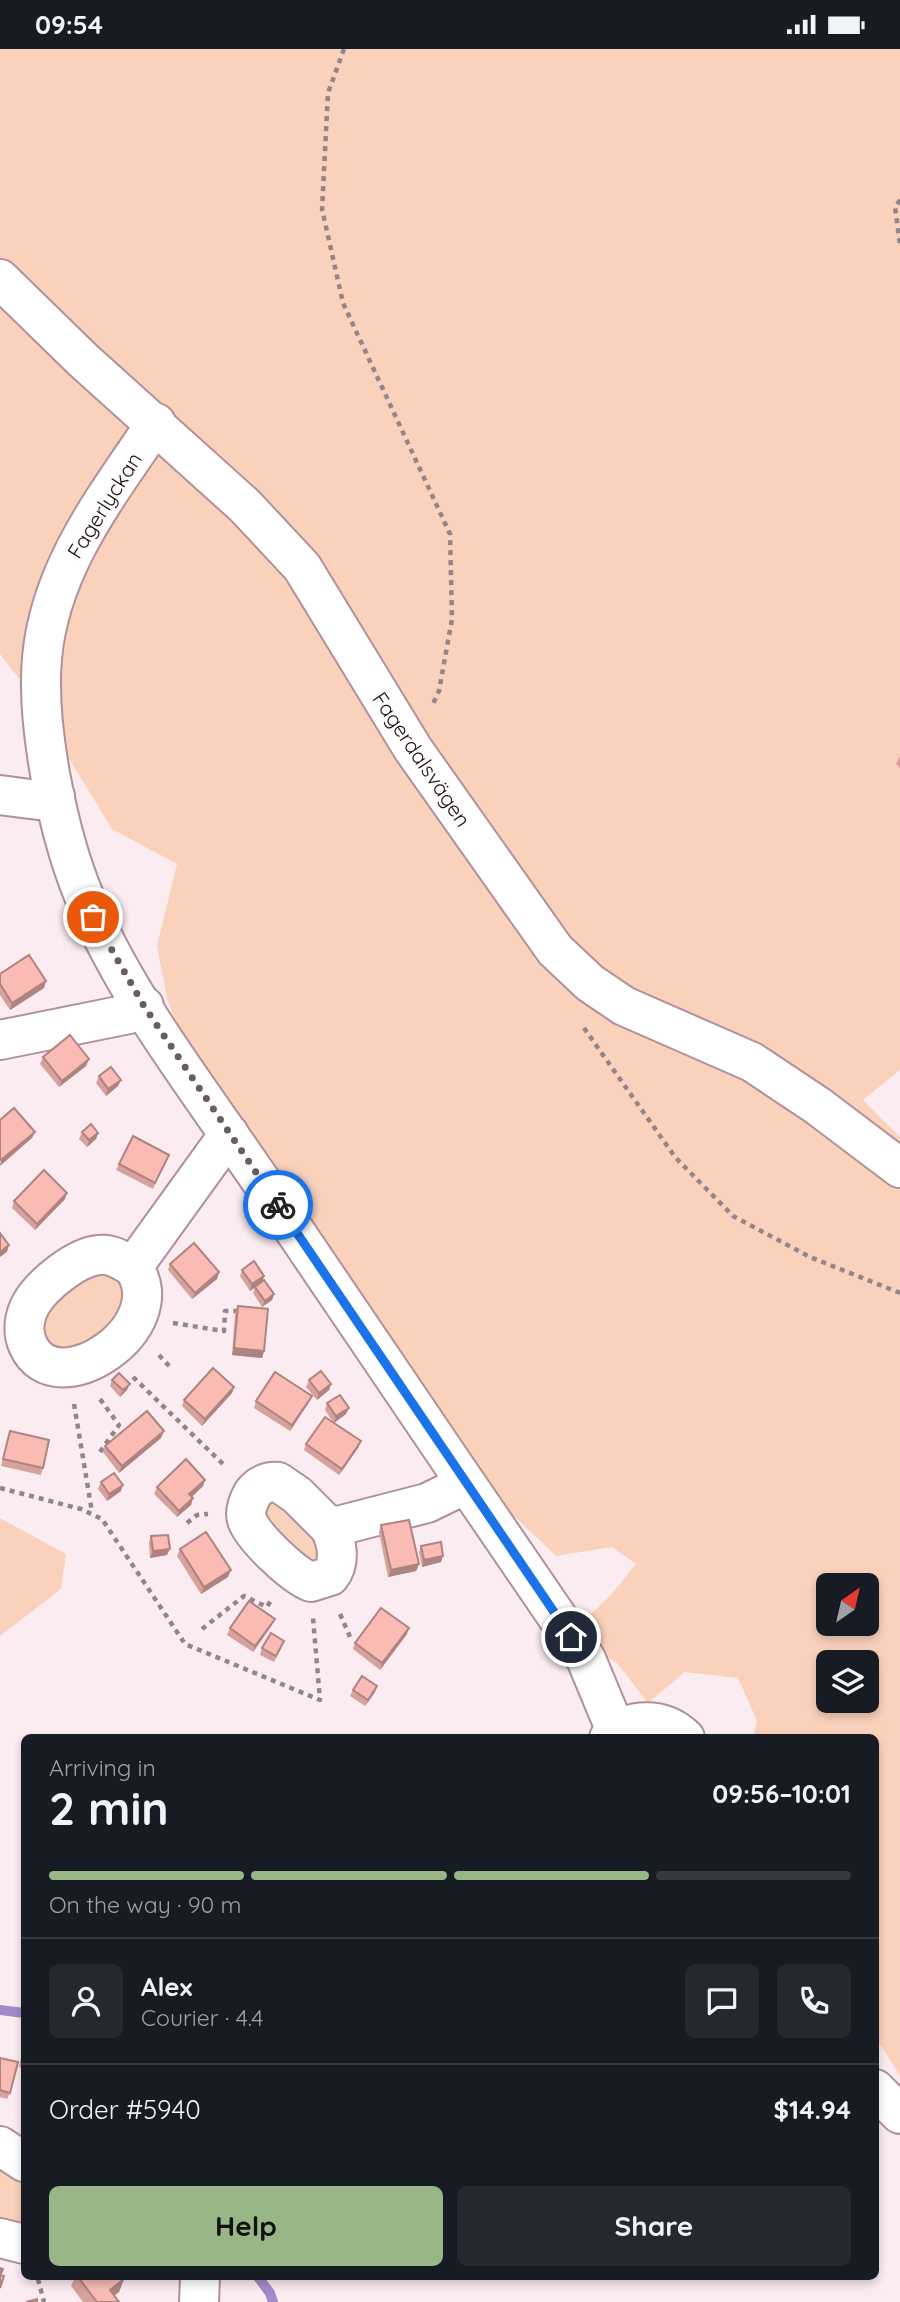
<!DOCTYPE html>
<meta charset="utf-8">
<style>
:root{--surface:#171b24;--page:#242831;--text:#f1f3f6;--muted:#9ea1a6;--line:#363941;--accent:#99b687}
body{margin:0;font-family:Quicksand,sans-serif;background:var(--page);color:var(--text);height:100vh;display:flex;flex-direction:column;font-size:26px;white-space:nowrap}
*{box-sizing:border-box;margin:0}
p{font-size:23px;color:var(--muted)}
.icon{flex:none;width:38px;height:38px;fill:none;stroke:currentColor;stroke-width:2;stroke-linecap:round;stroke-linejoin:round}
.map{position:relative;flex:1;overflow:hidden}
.drawer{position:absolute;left:21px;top:1685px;width:858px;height:546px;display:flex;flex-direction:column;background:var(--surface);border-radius:10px;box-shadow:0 4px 10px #0003}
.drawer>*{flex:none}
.needle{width:46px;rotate:34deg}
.tools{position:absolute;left:816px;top:1524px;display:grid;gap:14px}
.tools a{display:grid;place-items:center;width:63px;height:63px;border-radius:10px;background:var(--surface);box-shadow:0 4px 10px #0003;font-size:35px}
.pin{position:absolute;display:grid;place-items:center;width:60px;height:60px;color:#fff;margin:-30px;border:4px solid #fff;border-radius:50%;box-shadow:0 2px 7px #0007}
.courier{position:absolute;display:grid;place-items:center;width:70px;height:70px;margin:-35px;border:5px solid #1a73e8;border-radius:50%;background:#fff;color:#222;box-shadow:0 2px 9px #0007}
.head em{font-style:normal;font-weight:800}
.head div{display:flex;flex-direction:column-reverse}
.head{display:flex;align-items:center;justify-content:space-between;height:119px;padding:0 28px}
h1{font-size:46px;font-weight:800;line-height:52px}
.bar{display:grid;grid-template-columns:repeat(4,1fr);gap:10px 7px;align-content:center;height:84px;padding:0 28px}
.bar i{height:9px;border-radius:5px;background:var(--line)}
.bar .selected{background:var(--accent)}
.bar p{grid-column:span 4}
.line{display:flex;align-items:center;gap:18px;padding:0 28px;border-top:2px solid var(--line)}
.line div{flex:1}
.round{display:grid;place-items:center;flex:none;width:74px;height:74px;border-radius:10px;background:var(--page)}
.button{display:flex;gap:14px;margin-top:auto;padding:14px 28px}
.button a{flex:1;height:80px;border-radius:10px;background:var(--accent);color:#111;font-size:28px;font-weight:800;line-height:80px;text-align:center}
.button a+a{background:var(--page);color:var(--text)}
.status{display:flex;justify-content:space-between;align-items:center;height:49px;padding:0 35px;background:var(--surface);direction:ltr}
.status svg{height:19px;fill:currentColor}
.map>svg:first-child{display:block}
</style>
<div class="status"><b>09:54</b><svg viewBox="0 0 49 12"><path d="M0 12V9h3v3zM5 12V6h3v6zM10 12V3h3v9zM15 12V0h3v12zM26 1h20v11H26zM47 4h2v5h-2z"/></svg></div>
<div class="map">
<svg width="900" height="2253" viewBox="0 0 900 2253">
<rect width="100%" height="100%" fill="#faecf0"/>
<g fill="#fad2bb" fill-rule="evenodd">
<path d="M0,0H900V1021L863,1051L900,1088V2027L875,1987V1689H753L757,1672L738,1629L685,1623L648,1654L617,1614L596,1603L582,1573L610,1547L636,1515L612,1498L556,1507L505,1458L188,1010L167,949L157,897L177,815L112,780L24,636L0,605ZM828,1536H866V1575H828ZM828,1614H866V1652H828Z"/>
<path d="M90,1219L126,1229L129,1269L59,1307L33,1276Z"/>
<path d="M268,1440L326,1489L316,1523L253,1456Z"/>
<path d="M0,1469L66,1505L61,1540L0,1587Z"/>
<path d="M0,2108L24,2125V2185L0,2181Z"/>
</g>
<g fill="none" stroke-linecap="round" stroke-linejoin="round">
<g stroke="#a28bc8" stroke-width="10">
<path d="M0,1961L24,1964"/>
<path d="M258,2228L270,2244L273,2253"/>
</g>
<defs>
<g id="minor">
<path d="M0,230L83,311L245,457L302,518L413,700L555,901L590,934L624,957L752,1013L818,1057L900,1119"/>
<path d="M156,374C107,447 50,518 42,609C36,677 58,784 84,847C125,947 200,1042 261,1132C369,1292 477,1451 586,1610L616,1682"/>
<path d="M0,746L38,751L55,747"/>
<path d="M0,991L129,965L144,957"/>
<path d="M133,1218C176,1278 55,1358 28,1296C22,1283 24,1267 31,1255C42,1236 76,1208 99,1206C111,1204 123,1212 133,1218L229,1085"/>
<path d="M330,1479C337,1494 341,1513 330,1527L311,1533C293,1526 254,1489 247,1471C244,1462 249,1451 253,1444C259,1436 268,1432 278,1433L297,1446L330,1479L427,1454L466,1435"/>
<path d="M609,1689C630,1668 663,1668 685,1689"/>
<path d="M875,2040L900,2065"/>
<path d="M0,2097L24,2113"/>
<path d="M0,2189L24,2195"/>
<path d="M199,2253L200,2228"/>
</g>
</defs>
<use href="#minor" stroke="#b0909a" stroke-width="42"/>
<g stroke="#938589" stroke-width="4.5" stroke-dasharray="5 5" stroke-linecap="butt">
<path d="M344,0L328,44L322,160L343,254L450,485L452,570L439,642L432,657"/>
<path d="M900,151L895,158L900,196"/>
<path d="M584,979L675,1108L733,1167L810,1208L900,1244"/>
<path d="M173,1274L224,1282L225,1262H240"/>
<path d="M159,1306L170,1318"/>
<path d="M133,1328L225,1417"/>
<path d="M74,1355L92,1463"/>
<path d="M100,1403L119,1376L100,1350"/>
<path d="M0,1439L81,1460L102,1470L185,1595L320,1651L313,1569"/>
<path d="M187,1474L197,1466L208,1465"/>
<path d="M340,1565L351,1590"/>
<path d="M202,1580L244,1547L267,1558L271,1551"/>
<path d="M38,2230L44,2253"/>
</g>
<use href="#minor" stroke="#fff" stroke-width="38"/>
</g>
<g fill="#d7a19c">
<path d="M900,707V719L896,715Z"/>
<path d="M0,925L44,939L10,961L0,946Z"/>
<path d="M43,1008L86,1017L59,1038L40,1015Z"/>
<path d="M99,1027L121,1031L118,1037L106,1047L96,1034Z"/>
<path d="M82,1083L98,1084L96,1090L87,1098L79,1090Z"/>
<path d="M169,1106L153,1140L116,1121L119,1115Z"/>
<path d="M65,1150L35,1181L12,1159L14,1152Z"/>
<path d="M170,1215L219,1223L217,1230L192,1250L168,1221Z"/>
<path d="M242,1221L264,1227L262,1233L274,1245L272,1251L262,1258L253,1244L255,1238L250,1242L240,1227Z"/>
<path d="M238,1257L264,1302L262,1309L232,1306L235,1264Z"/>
<path d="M112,1331L127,1341L120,1348L110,1337Z"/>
<path d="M309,1331L331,1335L329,1341L317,1351L306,1338Z"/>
<path d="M234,1338L232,1344L202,1377L182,1357L184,1351Z"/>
<path d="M312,1347L309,1353L290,1382L254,1359L256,1352Z"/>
<path d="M327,1354L346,1365L334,1374L361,1392L358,1399L339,1426L304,1401L306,1395L333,1373L325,1361Z"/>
<path d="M10,1382L43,1419L41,1426L1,1417Z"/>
<path d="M161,1389L119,1424L103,1403L105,1397Z"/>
<path d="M205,1431L203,1437L192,1448L193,1449L191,1456L177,1468L154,1445L157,1438Z"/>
<path d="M101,1433L121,1442L107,1452L98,1440Z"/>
<path d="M381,1476L419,1515L416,1522L388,1528L379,1483Z"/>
<path d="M151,1487L167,1506L150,1509L149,1494Z"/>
<path d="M421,1497L441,1513L422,1518L419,1503Z"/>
<path d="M180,1500L228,1528L201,1545L177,1507Z"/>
<path d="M272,1576L253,1603L227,1586L230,1579Z"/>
<path d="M407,1585L380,1621L353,1600L355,1594Z"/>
<path d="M284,1592L274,1613L260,1606L262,1599Z"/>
<path d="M353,1641L375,1643L365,1657L350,1647Z"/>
<path d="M24,1995V2019L19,2018Z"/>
<path d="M0,2009L10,2044L7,2050L0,2048Z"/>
<path d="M75,2228H122L124,2230L119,2243L114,2247L119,2253H83L71,2237Z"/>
</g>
<g fill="#af837f">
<path d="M46,932L44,939L10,961L12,954Z"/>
<path d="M89,1010L86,1017L59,1038L62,1032Z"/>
<path d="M121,1031L118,1037L106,1047L108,1040Z"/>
<path d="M35,1083L32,1089L0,1117L1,1111Z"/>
<path d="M98,1084L96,1090L87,1098L89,1091Z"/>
<path d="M67,1144L65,1150L35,1181L37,1175Z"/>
<path d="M9,1196L7,1203L0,1208V1203Z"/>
<path d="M219,1223L217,1230L192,1250L195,1244Z"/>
<path d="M264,1227L262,1234L250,1242L252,1235Z"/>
<path d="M274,1245L272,1251L262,1258L265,1252Z"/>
<path d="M234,1299L264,1302L262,1309L232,1306Z"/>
<path d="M130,1335L127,1341L120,1348L123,1341Z"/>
<path d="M331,1335L329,1341L317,1351L319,1344Z"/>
<path d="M234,1338L232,1344L202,1377L205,1370Z"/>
<path d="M312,1347L309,1353L290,1382L292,1376Z"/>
<path d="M349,1359L346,1365L334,1374L336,1367Z"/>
<path d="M164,1382L161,1389L119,1424L122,1417Z"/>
<path d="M361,1392L358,1399L339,1426L342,1420Z"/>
<path d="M205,1431L203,1437L187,1452L189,1445Z"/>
<path d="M123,1436L121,1442L107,1452L109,1445Z"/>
<path d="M193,1449L191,1456L177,1468L179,1462Z"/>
<path d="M170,1500L167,1506L150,1509L153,1502Z"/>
<path d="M443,1507L441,1513L422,1518L424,1511Z"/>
<path d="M419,1515L416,1522L388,1528L391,1521Z"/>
<path d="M231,1521L228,1528L201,1545L204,1538Z"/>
<path d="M275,1570L272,1576L253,1603L255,1597Z"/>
<path d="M409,1579L407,1585L380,1621L382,1614Z"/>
<path d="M377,1637L375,1643L365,1657L368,1651Z"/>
<path d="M124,2230L119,2243L105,2253L110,2241Z"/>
</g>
<g fill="#fabbb5" stroke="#af837f" stroke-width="2">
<path d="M29,906L46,932L12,954L0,935V925Z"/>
<path d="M70,986L89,1010L62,1032L43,1008Z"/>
<path d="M111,1018L121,1031L108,1040L99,1027Z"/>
<path d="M14,1059L35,1083L1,1111L0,1110V1071Z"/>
<path d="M91,1075L98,1084L89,1091L82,1083Z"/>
<path d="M133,1087L169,1106L155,1134L119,1115Z"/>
<path d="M44,1121L67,1144L37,1175L14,1152Z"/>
<path d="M0,1184L9,1196L0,1203Z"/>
<path d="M194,1194L219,1223L195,1244L170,1215Z"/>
<path d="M254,1212L264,1227L252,1235L242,1221Z"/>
<path d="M264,1231L274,1245L265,1252L255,1238Z"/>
<path d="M238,1257L268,1260L264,1302L234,1299Z"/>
<path d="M213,1319L234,1338L205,1370L184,1351Z"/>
<path d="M321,1322L331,1335L319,1344L309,1331Z"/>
<path d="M275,1323L312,1347L292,1376L256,1352Z"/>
<path d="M119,1324L130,1335L123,1341L112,1331Z"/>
<path d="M340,1346L349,1359L336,1367L327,1354Z"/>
<path d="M147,1362L164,1382L122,1417L105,1397Z"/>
<path d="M325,1368L361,1392L342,1420L306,1395Z"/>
<path d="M10,1382L49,1391L43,1419L3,1410Z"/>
<path d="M186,1410L205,1431L189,1445L193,1449L179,1462L157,1438Z"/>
<path d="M114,1424L123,1436L109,1445L101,1433Z"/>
<path d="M409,1471L419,1515L391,1521L381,1476Z"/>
<path d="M206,1483L231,1521L204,1538L180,1500Z"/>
<path d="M168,1486L170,1500L153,1502L151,1487Z"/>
<path d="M441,1493L443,1507L424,1511L421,1497Z"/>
<path d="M249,1552L275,1570L255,1597L230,1579Z"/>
<path d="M381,1559L409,1579L382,1614L355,1594Z"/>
<path d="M271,1584L284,1592L276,1607L262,1599Z"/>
<path d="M362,1627L377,1637L368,1651L353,1641Z"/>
<path d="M24,1996V2012H22Z"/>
<path d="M0,2009L18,2013L10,2044L0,2041Z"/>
<path d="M0,2219L3,2220L0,2226L4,2227L0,2239Z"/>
<path d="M78,2228H122L124,2230L110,2241L119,2253H97Z"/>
<path d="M37,2250V2253H26Z"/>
</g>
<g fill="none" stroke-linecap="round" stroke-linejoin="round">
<path stroke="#6a5d61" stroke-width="7" stroke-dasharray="0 12.6" d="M93,868L144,957L278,1156"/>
<path stroke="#1a73e8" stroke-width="9" d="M278,1156L571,1588"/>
</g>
<g text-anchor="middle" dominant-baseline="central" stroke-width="7" stroke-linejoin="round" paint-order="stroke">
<g font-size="21" fill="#1c1014" stroke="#fdfdfd">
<text transform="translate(104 456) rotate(-58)">Fagerlyckan</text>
<text transform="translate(422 710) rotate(56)">Fagerdalsvägen</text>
</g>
</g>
</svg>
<div class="tools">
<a><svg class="needle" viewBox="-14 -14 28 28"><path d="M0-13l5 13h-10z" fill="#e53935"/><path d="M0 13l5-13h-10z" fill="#9ea1a6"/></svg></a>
<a><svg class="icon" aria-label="layers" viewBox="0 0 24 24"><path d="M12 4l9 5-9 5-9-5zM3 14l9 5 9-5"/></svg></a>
</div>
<div class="pin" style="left:93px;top:868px;background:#ea580c"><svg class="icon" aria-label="bag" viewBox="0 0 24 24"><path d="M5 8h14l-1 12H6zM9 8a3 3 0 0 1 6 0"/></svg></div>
<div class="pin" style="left:571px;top:1588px;background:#1f2937"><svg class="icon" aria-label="home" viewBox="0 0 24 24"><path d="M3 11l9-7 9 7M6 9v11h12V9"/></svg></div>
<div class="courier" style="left:278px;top:1156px"><svg class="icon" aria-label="bike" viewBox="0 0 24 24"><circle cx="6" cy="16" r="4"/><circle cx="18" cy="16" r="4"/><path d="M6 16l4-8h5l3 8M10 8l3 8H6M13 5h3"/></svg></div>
<section class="drawer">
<div class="head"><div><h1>2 min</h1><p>Arriving in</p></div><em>09:56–10:01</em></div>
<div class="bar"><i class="selected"></i><i class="selected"></i><i class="selected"></i><i></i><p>On the way · 90 m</p></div>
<div class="line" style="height:126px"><a class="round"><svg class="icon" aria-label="person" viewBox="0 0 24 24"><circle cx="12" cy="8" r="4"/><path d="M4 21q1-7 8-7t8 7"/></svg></a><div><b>Alex</b><p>Courier · 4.4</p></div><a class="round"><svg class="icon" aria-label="chat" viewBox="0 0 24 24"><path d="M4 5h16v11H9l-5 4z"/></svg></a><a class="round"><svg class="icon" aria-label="phone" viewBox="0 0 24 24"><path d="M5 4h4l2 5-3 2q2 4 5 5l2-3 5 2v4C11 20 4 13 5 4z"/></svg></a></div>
<div class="line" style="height:91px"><div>Order #5940</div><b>$14.94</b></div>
<div class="button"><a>Help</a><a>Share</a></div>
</section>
</div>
